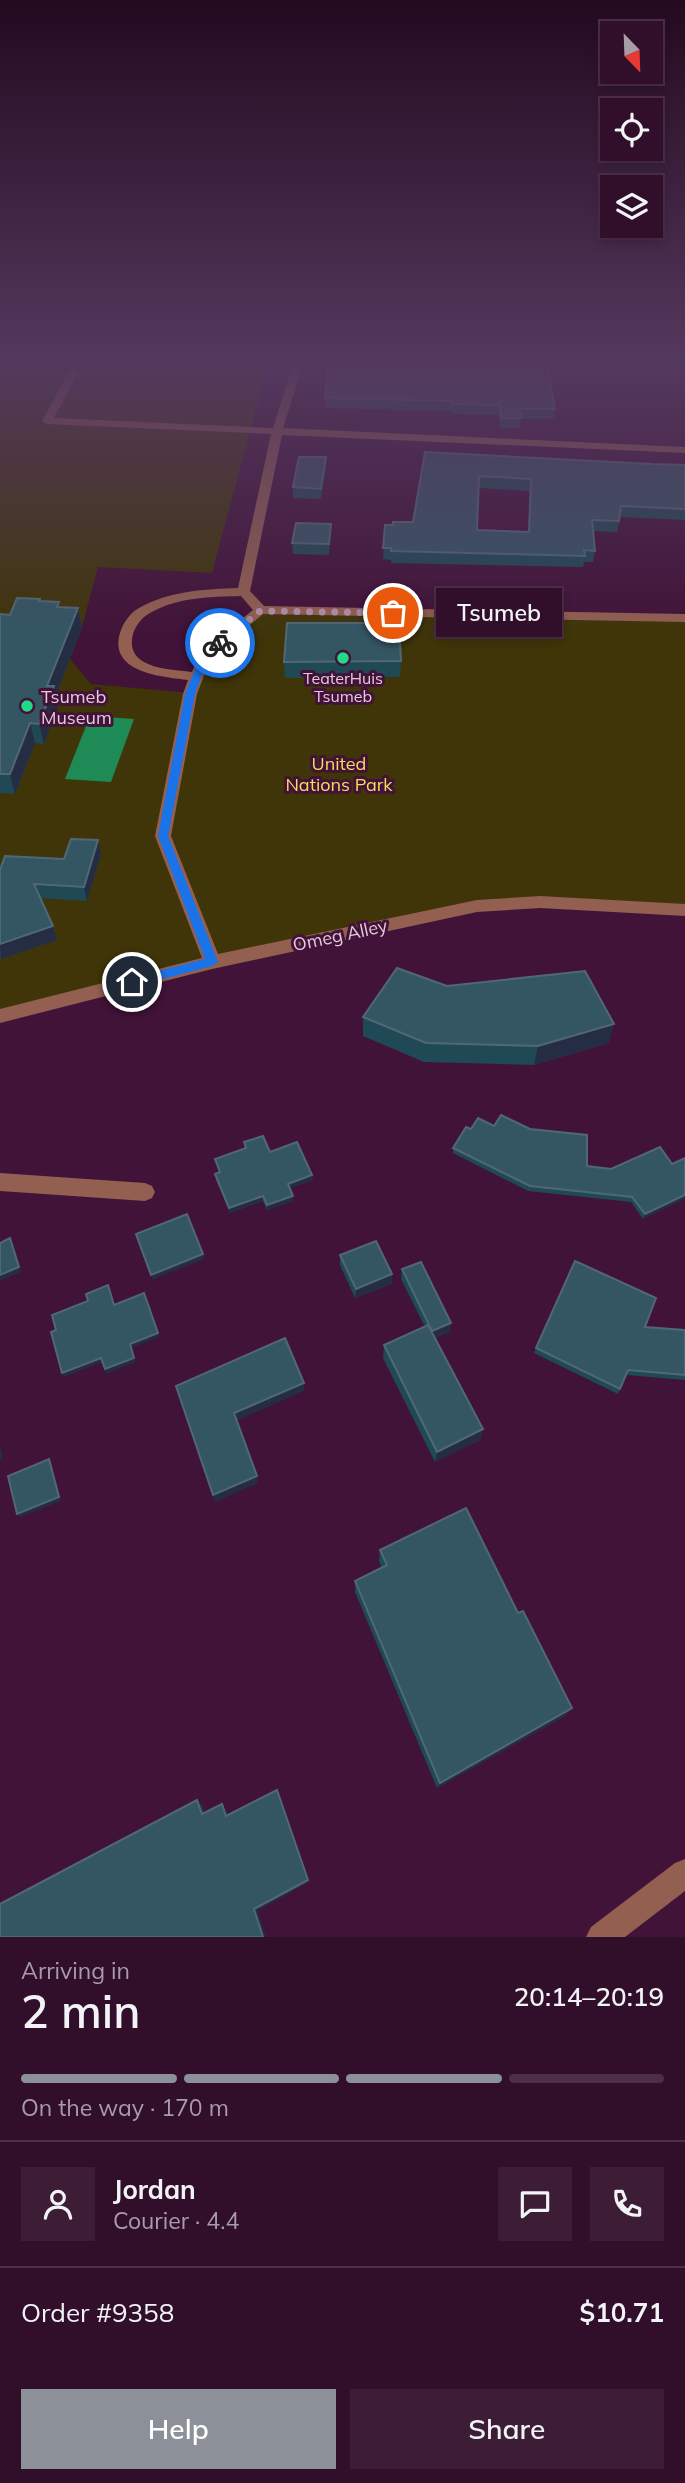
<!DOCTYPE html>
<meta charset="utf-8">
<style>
:root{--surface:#310e2a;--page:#3d1c36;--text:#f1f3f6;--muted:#a89ca8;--line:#4c2e47;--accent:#8c9099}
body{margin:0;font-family:Mulish,sans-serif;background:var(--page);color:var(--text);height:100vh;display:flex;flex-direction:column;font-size:26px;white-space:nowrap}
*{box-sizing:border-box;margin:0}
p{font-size:23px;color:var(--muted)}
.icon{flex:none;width:38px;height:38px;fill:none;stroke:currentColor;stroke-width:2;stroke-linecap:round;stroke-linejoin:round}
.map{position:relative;height:1937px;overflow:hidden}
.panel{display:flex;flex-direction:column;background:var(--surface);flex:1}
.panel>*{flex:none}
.needle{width:46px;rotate:157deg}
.buttons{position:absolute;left:600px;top:21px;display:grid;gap:14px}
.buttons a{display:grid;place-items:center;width:63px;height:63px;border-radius:0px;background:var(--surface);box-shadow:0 4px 10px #0003,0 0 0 2px var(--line);font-size:35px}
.pin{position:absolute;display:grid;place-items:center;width:60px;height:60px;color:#fff;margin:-30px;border:4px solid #fff;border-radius:50%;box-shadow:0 2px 7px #0007}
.courier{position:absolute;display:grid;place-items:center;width:70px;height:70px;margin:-35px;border:5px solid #1a73e8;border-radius:50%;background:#fff;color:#222;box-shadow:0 2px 9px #0007}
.bubble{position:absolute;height:49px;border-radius:0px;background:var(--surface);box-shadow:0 4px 10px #0003,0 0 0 2px var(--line);font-size:23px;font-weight:600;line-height:49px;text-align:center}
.headline em{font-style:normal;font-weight:600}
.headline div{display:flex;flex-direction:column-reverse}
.headline{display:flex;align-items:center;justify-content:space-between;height:119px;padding:0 21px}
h1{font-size:46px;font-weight:600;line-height:52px}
.bar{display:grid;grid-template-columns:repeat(4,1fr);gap:10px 7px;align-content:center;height:84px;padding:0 21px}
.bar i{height:9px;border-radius:5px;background:var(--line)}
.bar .selected{background:var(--accent)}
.bar p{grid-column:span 4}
.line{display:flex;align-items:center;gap:18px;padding:0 21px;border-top:2px solid var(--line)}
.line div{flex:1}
.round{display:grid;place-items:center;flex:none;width:74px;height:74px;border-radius:0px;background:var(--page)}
.action{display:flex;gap:14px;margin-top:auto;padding:14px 21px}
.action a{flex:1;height:80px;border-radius:0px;background:var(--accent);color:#fff;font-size:28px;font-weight:600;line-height:80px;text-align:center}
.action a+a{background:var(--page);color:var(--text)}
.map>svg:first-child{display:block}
</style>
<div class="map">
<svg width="685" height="1937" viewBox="0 0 685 1937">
<rect width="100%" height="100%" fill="#411338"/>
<path fill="#3f3509" d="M0,364H268L212,573L98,567L82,627L70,659L91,684L190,693L205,655L260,610L685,618V913L516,902L0,1016Z"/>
<path fill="#1e8b57" d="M90,716L134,719L111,782L65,779Z"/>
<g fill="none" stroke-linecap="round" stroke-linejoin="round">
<g fill="#925f51" fill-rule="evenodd">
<path d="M293,364H303L283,428L685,447V453L282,435L250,591L264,606L685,614V622L263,614L211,657L197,694L171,836L218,954L477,900L540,896L685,904V916L540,908L477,912L212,969L0,1023V1009L202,958L155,836L183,694L188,680C163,677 108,673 120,633C123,623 130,613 139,608C169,591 205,589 238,588L271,434L47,424L42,421L68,373L73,370L78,373L54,418L273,428ZM241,596L253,610L200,652L192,672C169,669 124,669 133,634C136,625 142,617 150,613C178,597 209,597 241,596Z"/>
<path d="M0,1173L145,1183L152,1186L155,1192L152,1198L145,1201L0,1191Z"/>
<path d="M685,1859V1891L625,1937H586L591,1927L675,1863Z"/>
</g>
</g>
<g fill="#1f4954" fill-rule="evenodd">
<path d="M328,364L555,409L553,419H521L520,428H500L499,415L451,414V411L325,408Z"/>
<path d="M425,452L651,464L685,465V520L620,517L617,532L593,531L595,551L593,562H584L583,567L391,563V560L383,559L385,525H393L413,522ZM478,488L530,491L528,532L477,530Z"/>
<path d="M326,457V468L321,499L293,498V487Z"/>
<path d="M331,524L329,555L293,554L292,543Z"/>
<path d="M41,601L59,602L60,607L78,608L82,627L56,696L58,706L44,744L35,743L15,794L0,793V614L10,615Z"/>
<path d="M401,661L400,677L285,678L284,662Z"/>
<path d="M101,854L87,901L40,898L53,926L57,940L1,959L0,956V870L64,859Z"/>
<path d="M363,1017L609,1043L534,1065L424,1062L363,1036Z"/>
<path d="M494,1126L587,1166L611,1169L672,1164L643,1219L631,1202L528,1191L453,1153V1148L471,1129Z"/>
<path d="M244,1142L270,1152L312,1175L313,1180L290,1188L293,1196V1201L267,1210L263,1201L230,1213L216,1179L215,1174L219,1173L215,1159L245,1149Z"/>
<path d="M340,1255L392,1284L355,1298L340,1265Z"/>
<path d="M402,1269L450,1332L434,1338L483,1429L480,1440L435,1462L383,1358L384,1345L425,1327L401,1279Z"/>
<path d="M645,1327L685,1330V1380L626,1375L618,1394L534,1353L536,1348Z"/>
<path d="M380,1550L518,1613L572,1708L565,1716L437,1788L355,1592V1581L382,1568L379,1562Z"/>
</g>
<g fill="#242d43">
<path d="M326,457V468L321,499V489Z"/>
<path d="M78,608L82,627L56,696L58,706L44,744L39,724L47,686Z"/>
<path d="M30,723L35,743L15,794L10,774Z"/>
<path d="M98,840L101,854L87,901L84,887Z"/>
<path d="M53,926L57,940L1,959L0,944Z"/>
<path d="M614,1024L609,1043L534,1065L538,1046Z"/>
<path d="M312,1175L313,1180L288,1189V1184Z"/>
<path d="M685,1195V1199L643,1219L645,1214Z"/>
<path d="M263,1196V1201L230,1213L229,1208Z"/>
<path d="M293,1196V1201L267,1210V1205Z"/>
<path d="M10,1238L21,1272L0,1281V1275Z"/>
<path d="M203,1254L204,1259L152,1280L151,1275Z"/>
<path d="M392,1274V1284L355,1298L356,1289Z"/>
<path d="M451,1323L450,1332L431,1339L432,1331Z"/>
<path d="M158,1333L159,1337L131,1348L130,1344Z"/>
<path d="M101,1358L102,1362L64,1377L62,1373Z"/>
<path d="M134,1358L136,1362L106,1374L105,1369Z"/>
<path d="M304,1383V1391L236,1421L234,1413Z"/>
<path d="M483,1429L480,1440L435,1462L437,1452Z"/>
<path d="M0,1446L3,1458L0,1460Z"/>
<path d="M49,1459L51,1463L61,1501L20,1517L17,1514Z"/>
<path d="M257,1476L258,1483L215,1502L213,1495Z"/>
<path d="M572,1708L565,1716L437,1788L440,1783Z"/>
<path d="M279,1796L309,1882L258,1911L266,1937H263L254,1909Z"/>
<path d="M197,1800L203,1805L208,1820L202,1814Z"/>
<path d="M222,1804L226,1809L230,1822L226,1816Z"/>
</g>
<g fill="#345663" stroke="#506876" stroke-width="2" fill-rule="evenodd">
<path d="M328,364H547L555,409H520L521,418H501L500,405L452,404V401L325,398Z"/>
<path d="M425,452L651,464L685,465V509L621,506L619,521L592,520L595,551L584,550L585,556L391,551V548H383L385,525H393V522H413ZM479,476L531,479L529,532L477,530Z"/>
<path d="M299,457H326L321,489L293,487Z"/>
<path d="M296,523L331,524L329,544L292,543Z"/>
<path d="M17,598L40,599L39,601L59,602L57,607L78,608L47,686H54L39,724L30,723L10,774H0V614L10,615Z"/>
<path d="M287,623H399L401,661L284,662Z"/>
<path d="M71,839L98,840L84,887L34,884L53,926L0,944V870L5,856L64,859Z"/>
<path d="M397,968L447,986L585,971L614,1024L538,1046L426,1043L363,1017Z"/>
<path d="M501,1115L530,1129L587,1135V1166L611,1169L660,1147L672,1164L685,1158V1195L645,1214L632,1197L530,1186L453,1148L466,1127L471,1129L478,1118L494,1126Z"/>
<path d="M263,1136L270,1152L297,1142L312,1175L288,1184L293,1196L267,1205L263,1196L229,1208L215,1174L220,1172L215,1159L246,1148L244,1142Z"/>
<path d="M187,1214L203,1254L151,1275L136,1234Z"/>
<path d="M10,1238L19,1267L0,1275V1243Z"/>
<path d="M376,1241L392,1274L356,1289L340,1255Z"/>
<path d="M575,1261L656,1298L645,1327L685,1330V1375L628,1370L620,1389L536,1348Z"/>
<path d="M421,1262L451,1323L432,1331L402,1269Z"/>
<path d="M108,1285L114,1305L144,1293L158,1333L130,1344L134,1358L105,1369L101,1358L62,1373L51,1332L56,1330L52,1315L88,1301L86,1294Z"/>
<path d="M428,1325L483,1429L437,1452L384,1345Z"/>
<path d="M285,1338L304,1383L234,1413L257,1476L213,1495L176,1386Z"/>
<path d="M49,1459L59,1497L17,1514L8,1476Z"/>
<path d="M466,1508L518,1613L523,1611L572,1708L440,1783L355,1581L387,1565L380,1550Z"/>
<path d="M277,1790L308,1880L254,1909L263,1937H0V1904L197,1800L202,1814L222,1804L226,1816Z"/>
</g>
<linearGradient id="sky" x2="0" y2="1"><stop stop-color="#240a1f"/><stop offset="0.57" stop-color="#54395e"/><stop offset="1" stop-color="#54395e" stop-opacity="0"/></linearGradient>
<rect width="685" height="635" fill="url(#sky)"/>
<path fill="#1a73e8" d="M220,641L225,643L209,656L195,694L168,836L218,962L212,966L132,987L127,982L128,979L205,959L158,836L185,694L201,655Z"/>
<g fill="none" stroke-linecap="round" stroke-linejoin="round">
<path stroke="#ac89a3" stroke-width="7" stroke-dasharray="0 12.6" d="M220,643L260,611L393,613"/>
</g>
<g fill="#23d886" stroke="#411338" stroke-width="2.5">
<circle cx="343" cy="658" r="7"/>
<circle cx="27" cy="706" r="7"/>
</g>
<g text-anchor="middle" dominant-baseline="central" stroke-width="6" stroke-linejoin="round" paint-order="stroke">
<g font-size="16" fill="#e6c8dd" stroke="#411338">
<text x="343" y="678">TeaterHuis<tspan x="343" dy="18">Tsumeb</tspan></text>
</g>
<g font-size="18" fill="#e6c8dd" stroke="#411338" text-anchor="start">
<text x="41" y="696">Tsumeb<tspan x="41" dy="21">Museum</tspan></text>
</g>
<g font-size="18" fill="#f9dc5a" stroke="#411338">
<text x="339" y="763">United<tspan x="339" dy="21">Nations Park</tspan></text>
</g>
<g font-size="18" fill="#e6c8dd" stroke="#411338">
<text transform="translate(340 935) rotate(-12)">Omeg Alley</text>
</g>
</g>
</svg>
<div class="buttons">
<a><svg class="needle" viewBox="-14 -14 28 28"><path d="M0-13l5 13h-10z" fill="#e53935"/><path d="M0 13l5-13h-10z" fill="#a89ca8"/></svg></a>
<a><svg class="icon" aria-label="locate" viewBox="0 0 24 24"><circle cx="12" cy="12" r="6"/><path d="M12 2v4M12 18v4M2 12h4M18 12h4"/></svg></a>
<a><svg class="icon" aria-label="layers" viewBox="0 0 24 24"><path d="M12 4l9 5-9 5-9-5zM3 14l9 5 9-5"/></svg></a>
</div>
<div class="pin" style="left:393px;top:613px;background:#ea580c"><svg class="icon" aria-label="bag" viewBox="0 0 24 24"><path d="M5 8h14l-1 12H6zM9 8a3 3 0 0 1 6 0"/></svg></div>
<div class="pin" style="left:132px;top:982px;background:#1f2937"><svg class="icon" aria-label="home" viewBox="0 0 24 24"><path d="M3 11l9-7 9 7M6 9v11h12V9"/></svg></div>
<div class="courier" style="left:220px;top:643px"><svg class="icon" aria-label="bike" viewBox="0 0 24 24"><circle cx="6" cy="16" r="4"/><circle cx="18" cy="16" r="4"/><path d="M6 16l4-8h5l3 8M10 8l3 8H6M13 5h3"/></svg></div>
<div class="bubble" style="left:436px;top:588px;width:126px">Tsumeb</div>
</div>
<section class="panel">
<div class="headline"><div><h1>2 min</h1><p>Arriving in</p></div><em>20:14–20:19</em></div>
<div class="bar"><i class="selected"></i><i class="selected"></i><i class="selected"></i><i></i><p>On the way · 170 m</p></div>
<div class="line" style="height:126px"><a class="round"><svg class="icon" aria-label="person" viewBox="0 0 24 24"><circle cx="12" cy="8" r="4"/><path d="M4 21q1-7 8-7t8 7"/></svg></a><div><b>Jordan</b><p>Courier · 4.4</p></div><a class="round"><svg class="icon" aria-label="chat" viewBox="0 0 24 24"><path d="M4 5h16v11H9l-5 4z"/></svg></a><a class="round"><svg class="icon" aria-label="phone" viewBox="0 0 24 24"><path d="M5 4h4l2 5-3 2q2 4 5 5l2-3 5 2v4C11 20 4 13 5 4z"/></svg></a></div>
<div class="line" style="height:91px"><div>Order #9358</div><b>$10.71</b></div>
<div class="action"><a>Help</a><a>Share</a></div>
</section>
